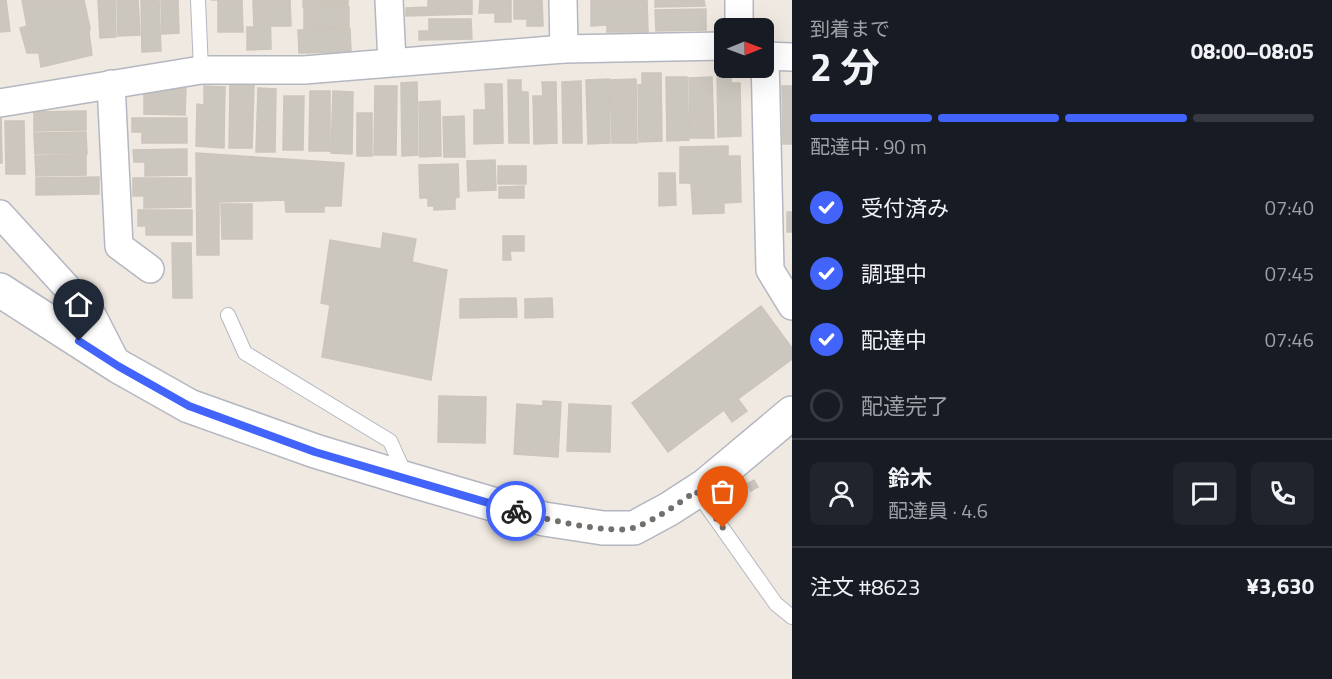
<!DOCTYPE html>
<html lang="ja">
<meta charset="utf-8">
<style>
:root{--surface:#171b24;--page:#20242c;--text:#f1f3f6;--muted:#9ea1a6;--line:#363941;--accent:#4264fb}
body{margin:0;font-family:"Titillium Web","Noto Sans JP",sans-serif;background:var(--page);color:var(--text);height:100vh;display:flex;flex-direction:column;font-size:22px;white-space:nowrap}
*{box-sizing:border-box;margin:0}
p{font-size:20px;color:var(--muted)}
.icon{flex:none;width:33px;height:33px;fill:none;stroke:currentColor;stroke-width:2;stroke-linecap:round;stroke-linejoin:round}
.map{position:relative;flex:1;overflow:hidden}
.side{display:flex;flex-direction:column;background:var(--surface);width:540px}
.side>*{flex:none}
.needle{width:39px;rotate:89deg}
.controls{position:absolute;left:714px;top:18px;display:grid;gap:12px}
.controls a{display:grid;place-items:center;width:60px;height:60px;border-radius:9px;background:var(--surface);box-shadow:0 6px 24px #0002;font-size:30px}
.pin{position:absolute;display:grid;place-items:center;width:51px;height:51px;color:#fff;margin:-62px -26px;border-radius:50% 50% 50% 0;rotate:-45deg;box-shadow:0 0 6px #0007}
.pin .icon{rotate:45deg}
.courier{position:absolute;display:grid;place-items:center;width:60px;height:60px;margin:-30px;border:4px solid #4264fb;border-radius:50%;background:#fff;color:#222;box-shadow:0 2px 8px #0007}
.overview em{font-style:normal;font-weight:700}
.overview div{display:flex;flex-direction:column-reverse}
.overview{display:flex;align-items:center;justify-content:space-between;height:102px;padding:0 18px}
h1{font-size:39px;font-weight:700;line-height:45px}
.bar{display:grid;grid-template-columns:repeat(4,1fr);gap:9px 6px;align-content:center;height:72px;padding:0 18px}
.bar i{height:8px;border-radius:4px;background:var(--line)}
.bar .selected{background:var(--accent)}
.bar p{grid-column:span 4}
.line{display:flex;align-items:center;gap:15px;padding:0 18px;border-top:2px solid var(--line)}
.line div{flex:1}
.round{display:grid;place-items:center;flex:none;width:63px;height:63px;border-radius:9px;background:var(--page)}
ol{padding:0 18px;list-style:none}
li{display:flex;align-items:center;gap:18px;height:66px}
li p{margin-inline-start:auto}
li .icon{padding:6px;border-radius:50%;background:var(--accent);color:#fff;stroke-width:4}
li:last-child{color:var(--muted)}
li i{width:33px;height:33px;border:3px solid var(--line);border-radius:50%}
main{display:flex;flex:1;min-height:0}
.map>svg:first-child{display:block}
</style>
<main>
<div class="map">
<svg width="792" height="679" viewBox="0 0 792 679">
<rect width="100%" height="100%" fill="#efe9e1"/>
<g fill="#cbc7bf" stroke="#cbc5ba" stroke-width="1.5">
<path d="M0,0H6L10,31L0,32Z"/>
<path d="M22,0H84L90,28L89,33L92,55L41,67L39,53H27L20,28L27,26Z"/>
<path d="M98,0H115L116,37L100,38Z"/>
<path d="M117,0H138L140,35L118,36Z"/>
<path d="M141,0H159L161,51L142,52Z"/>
<path d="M161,0H178L179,33L162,34Z"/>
<path d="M211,0H242L243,32H218V0Z"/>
<path d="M253,0H270L271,49L247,50V27H254Z"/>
<path d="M271,0H290L291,26H271Z"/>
<path d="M303,0H348V6L303,7Z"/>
<path d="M428,0H472V14L406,16V8L428,7Z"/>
<path d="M480,0H511V22H495V13H479Z"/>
<path d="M514,0H542L543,26H527V19H514Z"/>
<path d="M591,0H647L648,32H607V25L591,26Z"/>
<path d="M655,0H704L705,6L655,7Z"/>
<path d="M349,7V28L304,29V8Z"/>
<path d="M706,9V30L656,31L655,10Z"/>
<path d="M429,19H471L472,39L419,40V31H429Z"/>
<path d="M350,29L351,52L299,53L298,30Z"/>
<path d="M717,71H731V83H740L741,136L718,137Z"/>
<path d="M642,73H661L662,141L639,142L638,85H642Z"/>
<path d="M666,77H687L689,140L667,141Z"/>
<path d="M712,77L714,138H690L689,78Z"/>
<path d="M609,79L610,143L588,144L586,80Z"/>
<path d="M636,79L637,143H612L610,80Z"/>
<path d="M508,80H521V92H528L529,143H509Z"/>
<path d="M581,81L582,143H563L562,82Z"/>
<path d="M417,82L418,155L402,156L401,83Z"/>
<path d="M542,82H556L557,143L534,144L533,96H543Z"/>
<path d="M230,84L254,85L252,148H229Z"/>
<path d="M485,84H502L503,143L474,144V110H486Z"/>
<path d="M204,86L225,87L224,148L196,146L197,104L204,105Z"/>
<path d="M375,86H397L396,155H374Z"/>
<path d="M782,86H792V144H783Z"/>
<path d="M150,88H186L185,115L144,114V93H150Z"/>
<path d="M258,88L276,89L275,152H256Z"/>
<path d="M310,91H330V151H309Z"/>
<path d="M333,91L353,92L352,154L331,153Z"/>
<path d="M284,96H304L303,150H283Z"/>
<path d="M440,101L441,156L420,157L419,102Z"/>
<path d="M86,111V130L34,131V112Z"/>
<rect x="357" y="113" width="15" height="43"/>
<path d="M0,115H1L2,163H0Z"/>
<path d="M464,116L465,157H444L443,117Z"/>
<path d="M132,118H187V143H142V132H132Z"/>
<path d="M5,121H24L25,174H6Z"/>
<path d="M86,132L87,154H35L34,133Z"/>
<path d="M728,146V156H740L741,202L724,203V213L693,214L691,183H680V147Z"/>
<path d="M187,149V175L145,176V162H134L133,150Z"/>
<path d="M196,153L344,163L341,206H324V212H286L285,200L219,202V255H197Z"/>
<path d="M86,155V175L36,176L35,156Z"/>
<path d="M495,160L496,190L468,191L467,161Z"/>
<path d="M458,164L459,197L455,198V209L434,210V206H428V198H420L419,165Z"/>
<rect x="498" y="166" width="28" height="18"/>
<path d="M659,173H675L676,205L659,206Z"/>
<path d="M99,177V194L36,195V178Z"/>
<path d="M133,178H191V207L144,208V196H133Z"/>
<path d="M524,186V198H499V187Z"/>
<path d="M221,204H252V239H222Z"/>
<path d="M138,210H192V235H146V226H138Z"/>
<rect x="787" y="212" width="5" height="20"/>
<path d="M383,233L416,239L412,262L447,270L431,380L322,357L330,305L321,303L330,240L381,249Z"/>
<path d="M503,236H524V251H510L511,260H503Z"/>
<path d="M172,243H191L192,298H173Z"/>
<path d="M516,298L517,317L460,318V299Z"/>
<path d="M552,298L553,317L525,318V299Z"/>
<path d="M761,306L792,348V359L738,399L747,411L732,422L724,410L668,452L632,403Z"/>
<path d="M439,396L486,397L485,443L438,442Z"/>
<path d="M543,401L561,402L558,457L514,454L517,404L543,406Z"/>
<path d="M569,404L611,406L610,452L567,451Z"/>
<path d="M754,480L758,487L751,491L747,484Z"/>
</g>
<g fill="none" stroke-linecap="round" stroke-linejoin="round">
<defs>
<g id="service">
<path d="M198,0L201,70"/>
<path d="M228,315L245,353L390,441L405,474"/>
<path d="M696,491L776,604L792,617"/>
</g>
<g id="minor">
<path d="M389,0L392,62"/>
<path d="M563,0L564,49"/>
<path d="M739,0V28"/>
<path d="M764,56L792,57"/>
<path d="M765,57L770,270L792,306"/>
<path d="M111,84L119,246L150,269"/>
<path d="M0,103L201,70H304L564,49L724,46"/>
<path d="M0,214L92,315L118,366"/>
</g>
<path id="secondary" d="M0,290L118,366L189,406L315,451L407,479L544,519L603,528H634L669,509L706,485L792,413"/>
</defs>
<use href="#service" stroke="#b4b7c1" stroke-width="16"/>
<use href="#minor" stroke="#b4b7c1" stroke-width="30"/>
<use href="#secondary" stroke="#b4b7c1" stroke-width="36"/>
<use href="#service" stroke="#fff" stroke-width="14"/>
<use href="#minor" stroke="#fff" stroke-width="27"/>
<use href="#secondary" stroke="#fff" stroke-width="33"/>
</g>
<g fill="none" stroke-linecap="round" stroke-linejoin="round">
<path stroke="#726f6d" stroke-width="6" stroke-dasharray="0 10.8" d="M516,511C541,518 613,536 636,527C657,519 678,504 696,491L723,528"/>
<path stroke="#4264fb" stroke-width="8" d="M79,341L118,366L189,406L315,452L516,511"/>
</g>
</svg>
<div class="controls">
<a><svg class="needle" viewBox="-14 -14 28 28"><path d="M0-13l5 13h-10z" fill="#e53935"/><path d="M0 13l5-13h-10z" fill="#9ea1a6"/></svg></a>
</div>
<div class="pin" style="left:723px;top:528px;background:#ea580c"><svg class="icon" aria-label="bag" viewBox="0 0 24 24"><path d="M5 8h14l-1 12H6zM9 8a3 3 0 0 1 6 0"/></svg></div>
<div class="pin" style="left:79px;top:341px;background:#1f2937"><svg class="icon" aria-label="home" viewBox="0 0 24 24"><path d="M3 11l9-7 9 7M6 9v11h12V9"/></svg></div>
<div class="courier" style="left:516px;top:511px"><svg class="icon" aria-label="bike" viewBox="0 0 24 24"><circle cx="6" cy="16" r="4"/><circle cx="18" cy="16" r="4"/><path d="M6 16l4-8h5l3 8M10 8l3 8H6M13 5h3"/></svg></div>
</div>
<section class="side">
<div class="overview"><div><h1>2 分</h1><p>到着まで</p></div><em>08:00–08:05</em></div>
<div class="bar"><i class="selected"></i><i class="selected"></i><i class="selected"></i><i></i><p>配達中 · 90 m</p></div>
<ol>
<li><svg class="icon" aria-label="check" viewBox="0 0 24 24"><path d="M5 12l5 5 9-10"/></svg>受付済み<p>07:40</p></li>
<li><svg class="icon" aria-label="check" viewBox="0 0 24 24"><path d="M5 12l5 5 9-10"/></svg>調理中<p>07:45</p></li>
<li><svg class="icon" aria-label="check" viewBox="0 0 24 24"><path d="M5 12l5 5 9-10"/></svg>配達中<p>07:46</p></li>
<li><i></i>配達完了</li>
</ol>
<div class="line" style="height:108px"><a class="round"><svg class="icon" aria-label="person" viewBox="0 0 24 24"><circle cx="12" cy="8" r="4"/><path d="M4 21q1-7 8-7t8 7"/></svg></a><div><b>鈴木</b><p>配達員 · 4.6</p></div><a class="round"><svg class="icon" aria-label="chat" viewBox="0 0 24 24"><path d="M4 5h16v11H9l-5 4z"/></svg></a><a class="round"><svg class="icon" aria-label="phone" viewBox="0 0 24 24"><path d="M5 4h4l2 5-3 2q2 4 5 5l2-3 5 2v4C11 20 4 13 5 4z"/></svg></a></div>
<div class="line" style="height:78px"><div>注文 #8623</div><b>¥3,630</b></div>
</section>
</main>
